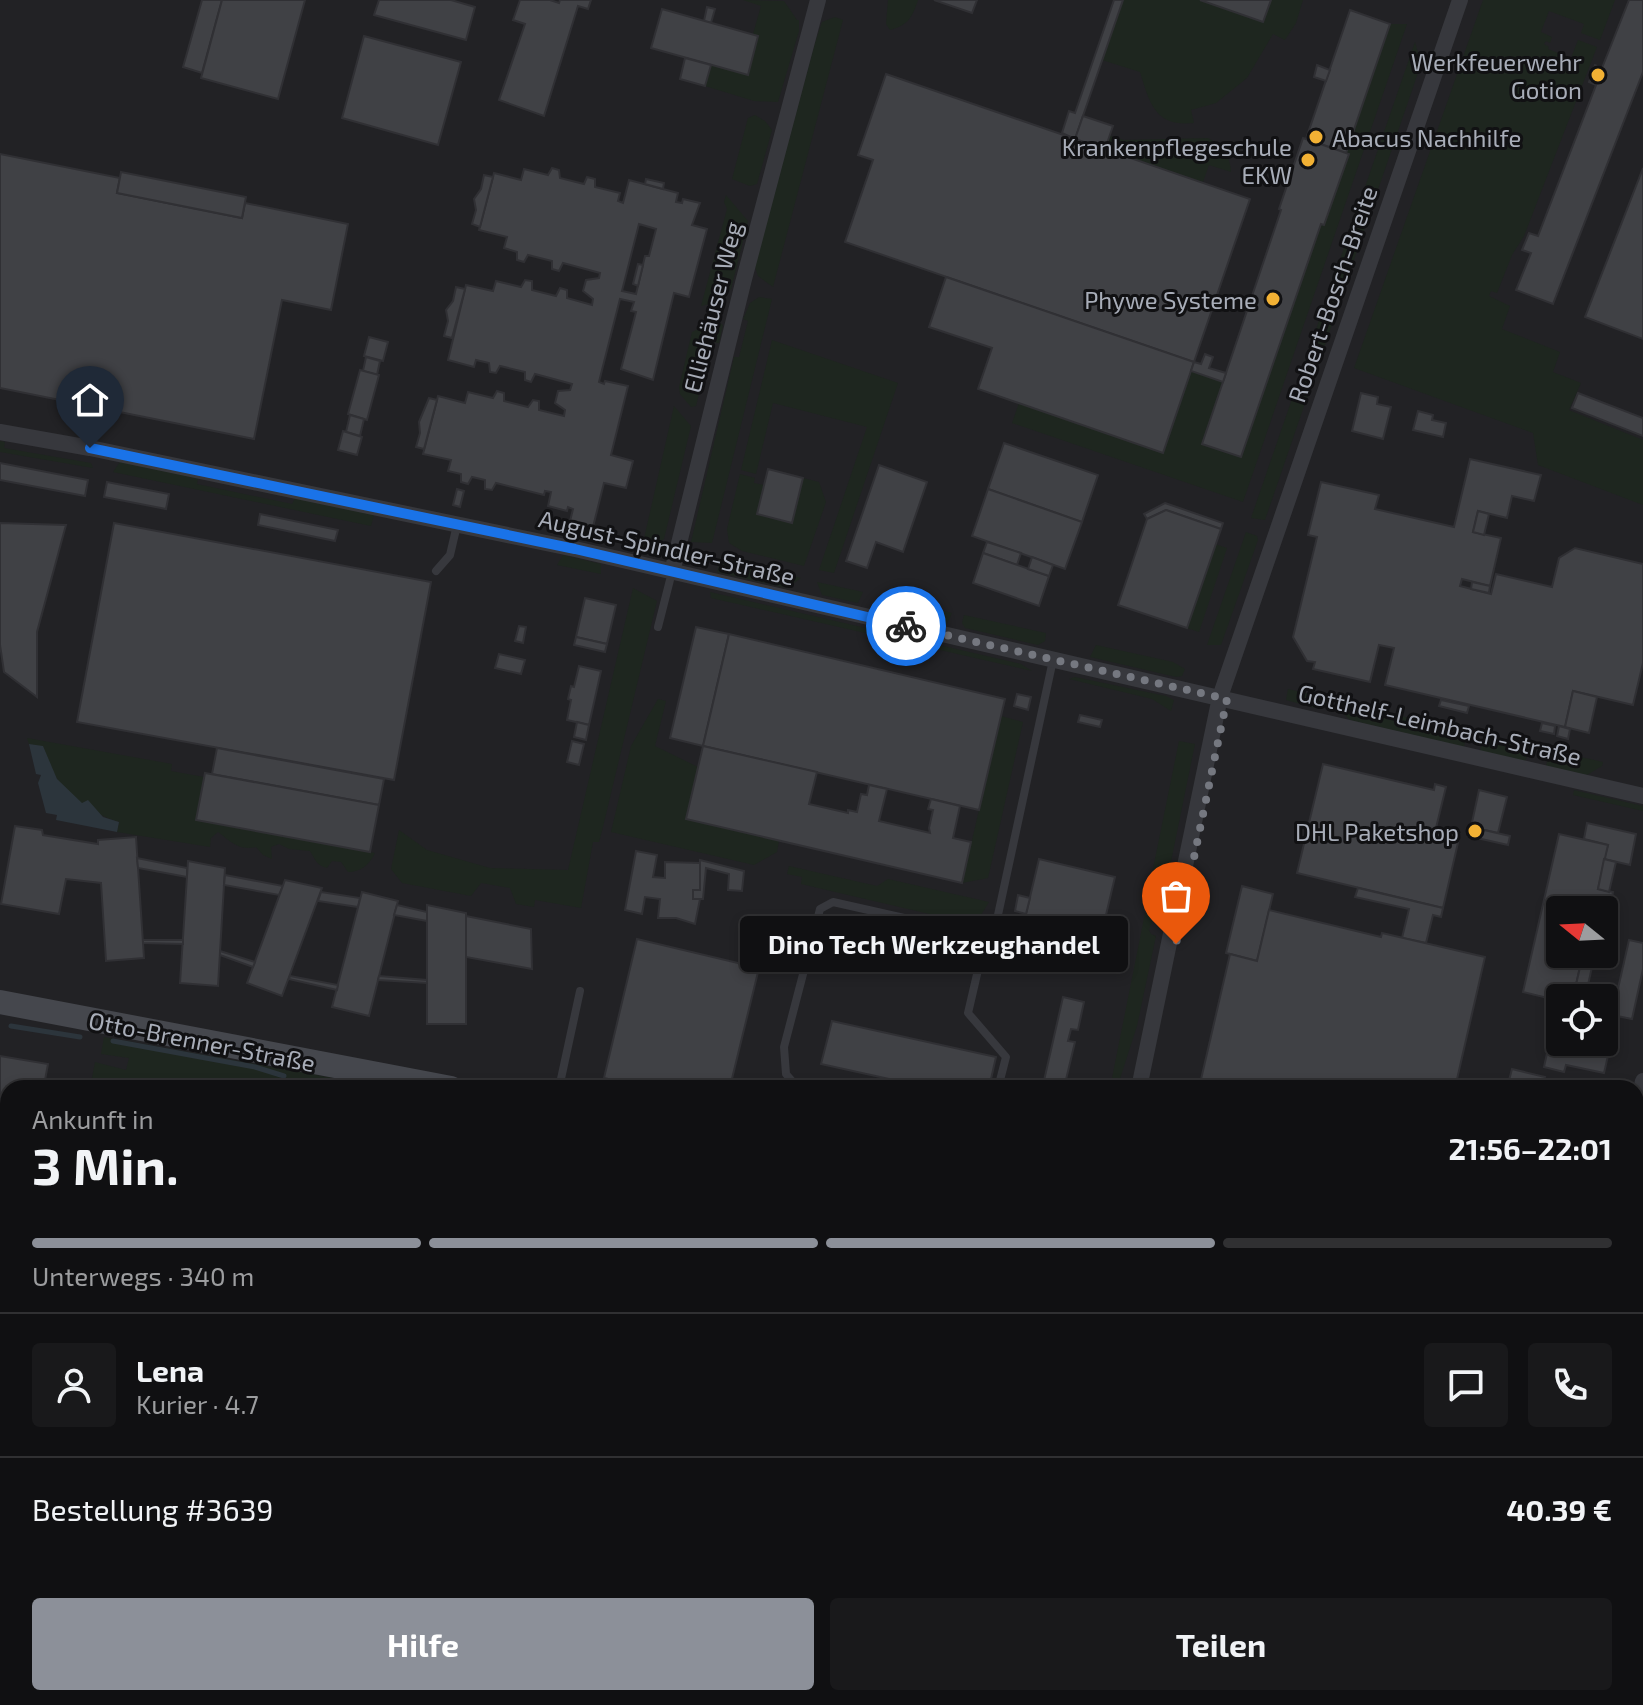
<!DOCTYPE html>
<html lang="de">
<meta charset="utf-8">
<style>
:root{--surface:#101012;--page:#19191b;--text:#f1f3f6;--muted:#9c9d9f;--line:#303032;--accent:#8c9099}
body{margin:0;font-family:"Exo 2",sans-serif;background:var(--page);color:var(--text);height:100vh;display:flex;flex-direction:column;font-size:30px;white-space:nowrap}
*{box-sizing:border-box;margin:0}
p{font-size:26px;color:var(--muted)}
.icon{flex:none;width:44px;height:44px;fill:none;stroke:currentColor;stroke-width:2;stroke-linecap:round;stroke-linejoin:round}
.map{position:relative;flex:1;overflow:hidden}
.side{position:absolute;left:0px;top:1080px;width:1644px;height:626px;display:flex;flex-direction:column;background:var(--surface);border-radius:24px 24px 0 0;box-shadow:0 4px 12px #0003,0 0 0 2px var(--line)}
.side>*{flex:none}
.needle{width:52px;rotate:288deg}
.buttons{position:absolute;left:1546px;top:896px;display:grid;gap:16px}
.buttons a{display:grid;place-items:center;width:72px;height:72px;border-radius:8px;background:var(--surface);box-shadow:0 4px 12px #0003,0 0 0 2px var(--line);font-size:40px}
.pin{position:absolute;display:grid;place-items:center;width:68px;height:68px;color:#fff;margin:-82px -34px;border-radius:50% 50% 50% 0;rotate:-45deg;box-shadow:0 0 8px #0007}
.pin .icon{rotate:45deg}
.courier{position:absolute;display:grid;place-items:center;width:80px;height:80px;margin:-40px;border:6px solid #1a73e8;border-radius:50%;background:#fff;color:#222;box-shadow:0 2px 10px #0007}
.bubble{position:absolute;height:56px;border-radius:8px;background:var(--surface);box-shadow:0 4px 12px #0003,0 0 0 2px var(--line);font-size:26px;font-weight:700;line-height:56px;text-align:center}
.overview em{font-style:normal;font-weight:700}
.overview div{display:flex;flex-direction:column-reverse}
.overview{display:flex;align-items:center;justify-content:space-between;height:136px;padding:0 32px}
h1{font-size:52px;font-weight:700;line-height:60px}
.bar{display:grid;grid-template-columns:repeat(4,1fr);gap:12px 8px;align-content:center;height:96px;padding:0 32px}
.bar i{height:10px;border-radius:6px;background:var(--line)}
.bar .on{background:var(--accent)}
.bar p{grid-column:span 4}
.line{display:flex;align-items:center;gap:20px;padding:0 32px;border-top:2px solid var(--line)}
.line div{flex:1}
.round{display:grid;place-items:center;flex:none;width:84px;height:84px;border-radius:8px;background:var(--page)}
.button{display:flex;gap:16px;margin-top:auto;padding:16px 32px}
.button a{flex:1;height:92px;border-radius:8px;background:var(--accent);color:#fff;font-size:32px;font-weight:700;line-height:92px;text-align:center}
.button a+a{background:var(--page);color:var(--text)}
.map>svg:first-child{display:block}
</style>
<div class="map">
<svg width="1643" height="1705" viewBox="0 0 1643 1705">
<rect width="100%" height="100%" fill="#161618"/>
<path fill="#222225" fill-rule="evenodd" d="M0,0H1643V1705H0ZM1560,910H1604V954H1560ZM1560,998H1604V1042H1560ZM8,1088H1636V1698H8Z"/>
<g fill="#1e261f">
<path d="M743,0L784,1L797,20H799V31L778,102L754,101L705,86L711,65L748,74L758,36L753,34L761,6Z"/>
<path d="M888,0H918C912,18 908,25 890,30L886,24Z"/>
<path d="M1123,0H1200L1263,21L1271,0H1303L1296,23L1285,40L1273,34L1247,78L1216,103L1191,110L1194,123C1155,127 1150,104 1140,72L1102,60Z"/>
<path d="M1483,0H1615L1600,40L1581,33L1584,24L1549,11L1541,32L1552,37L1550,43L1546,41L1544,44L1549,47L1548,49L1571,58L1578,40L1597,47L1524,236L1512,255L1497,293L1491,291L1489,296L1510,306L1502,329L1560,352L1553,372L1581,383L1569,410L1643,440V505L1538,465L1533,433L1354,368Z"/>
<path d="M835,17L843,20L773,287L758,276L755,267L815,43L822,22Z"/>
<path d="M1390,24H1407L1243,502L1012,423L1019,403L1163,453L1191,371L1223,382L1202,444L1241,457L1321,224H1324L1348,154L1346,153Z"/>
<path d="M1415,42L1421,64L1265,520L1251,518Z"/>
<path d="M755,115L765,121L772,130L757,184L750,186L732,179L748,118Z"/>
<path d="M1110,136L1124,140L1208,138C1221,145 1231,157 1231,172L1209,165L1203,182L1105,149Z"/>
<path d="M726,195L748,221L731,289L714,303L701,306L727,209L724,202Z"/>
<path d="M759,297L772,299L712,543L691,542L734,357H739L748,321L743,319L750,303Z"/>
<path d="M716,320L723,325L719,343L712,342L696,406L691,407L680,394L679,387L692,332Z"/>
<path d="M772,340L898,383L834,573L819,570L867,427L773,403L756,474L741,470Z"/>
<path d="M674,406L691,426L664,539L641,552Z"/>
<path d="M0,441L5,442L4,448L91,463L93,468L0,452Z"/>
<path d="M120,462L198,478L197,484L292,504L295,498L374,515L371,526L113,472Z"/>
<path d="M740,474L755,478L754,483L764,485L792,523L803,478L819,482L826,502L804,566L742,551L729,543L727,529Z"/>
<path d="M1246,532L1257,536L1258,540L1221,645H1207Z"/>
<path d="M1215,544L1227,548L1199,632L1187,628Z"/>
<path d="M563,555L601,564V574L557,565Z"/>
<path d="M721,559L801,578L787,588L717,572Z"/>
<path d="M817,582L863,592L858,603L822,595Z"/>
<path d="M633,588L657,601L602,831L599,842H593L581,908L535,900L534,907L516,904L510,888L481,883L471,896L402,883L391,869L399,830L427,850L490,868L568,870Z"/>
<path d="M710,592L1021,664L1032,671L711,598Z"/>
<path d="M886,597L952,613L947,624L883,609Z"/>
<path d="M964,615L1046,633L1045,641L1038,645L965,628L962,623Z"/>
<path d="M1096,645L1173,662L1185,669L1182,676L1176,677L1090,657Z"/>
<path d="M1075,677L1166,696L1174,700L1171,711L1152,699L1069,679Z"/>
<path d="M1288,689L1323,697L1321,705L1315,708L1286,700Z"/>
<path d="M658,699L666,701L655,746L698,767L686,819L779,841L777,852L754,865L611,832L631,746Z"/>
<path d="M1340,702L1467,731L1464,747L1350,720L1338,709Z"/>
<path d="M1001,716L1023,722L988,878L962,883Z"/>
<path d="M1484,735L1532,746L1525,761L1480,751Z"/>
<path d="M27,738L172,764L171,771L204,777L196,820L375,853C370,864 361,872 348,872L341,862L332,861L327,868C316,865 315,859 310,851L289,849L279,844L271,847L272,859L263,855L256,847C239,851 231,842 218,832L211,838L210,847L117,832L119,822C96,815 68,798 56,777C51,768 47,756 43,747L29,744Z"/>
<path d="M1179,741L1195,744L1165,891L1159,890L1155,910L1145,908Z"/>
<path d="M1550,750L1603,762L1602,766L1587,775L1546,766Z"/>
<path d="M1574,790L1643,806V811L1573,795Z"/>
<path d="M789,866L877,886L888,879L989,902L978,920L968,923L801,884L802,877L787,874Z"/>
<path d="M1145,913L1154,915L1149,930L1151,934L1156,936L1137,1026L1117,1088H1110Z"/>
<path d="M104,1037L389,1088H168L125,1080L122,1088H90L95,1062L126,1070L129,1058L101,1054Z"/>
</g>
<path fill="#2c353c" d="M29,744L43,746L57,779L82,803L88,800L103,817L119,822L117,832L56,820L57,815L46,813L38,783L41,775L36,774Z"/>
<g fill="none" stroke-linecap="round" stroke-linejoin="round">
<g stroke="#2c353c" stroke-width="5">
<path d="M11,1026L80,1037"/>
<path d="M113,1041L255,1067L284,1076"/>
<path d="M1636,1307L1643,1309"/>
</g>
</g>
<g fill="#404145" stroke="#303034" stroke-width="2" fill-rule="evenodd">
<path d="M202,0H222L202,73L183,67Z"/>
<path d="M222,0H305L278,99L201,78Z"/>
<path d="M379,0H451L475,7L466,40L374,15Z"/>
<path d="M520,0H550L559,3L560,0H591L588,9L578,6L544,116L499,100L525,24L513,20Z"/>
<path d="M934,0H977L972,13Z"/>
<path d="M1114,0H1123L1075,139L1062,133L1069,111L1075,113Z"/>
<path d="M1200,0H1271L1263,22Z"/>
<path d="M1629,0H1643V72L1553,304L1516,290L1531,253L1522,250L1529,233L1538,236L1596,85L1589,82L1595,65L1602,68Z"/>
<path d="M707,7L715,9L711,23L704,21Z"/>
<path d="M662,9L758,36L748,75L651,48Z"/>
<path d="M1350,10L1390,24L1346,153L1306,139Z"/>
<path d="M364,36L461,62L438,145L342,118Z"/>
<path d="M685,58L711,65L705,86L680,79Z"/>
<path d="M1317,65L1330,70L1326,81L1314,77Z"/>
<path d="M886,74L1250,199L1194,362L845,242L873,160L858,155Z"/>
<path d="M1083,116L1113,126L1105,149L1075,139Z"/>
<path d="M1303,138L1349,154L1324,225L1321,224L1241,457L1202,444L1281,210L1279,209Z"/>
<path d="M0,154L120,178L117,193L242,218L245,203L348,224L331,310L282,300L254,439L0,388Z"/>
<path d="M552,168L559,170L560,178L584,184L587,177L595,179V187L620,193L618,201L623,203L629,180L678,193L676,202L682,203L683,199L700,203L692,225L707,229L689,297L674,293L653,380L621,369L636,312L631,311L634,302L620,299L599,382L604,384L605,381L628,386L611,455L633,461L626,488L604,483L593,527L570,521L573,509L568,507L567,511L548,506L551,492L545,491L544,495L496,483L492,490L485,489V480L472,477L468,484L461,482V474L448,471L451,460L423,454L438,396L465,403L468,392L493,398L497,391L504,393V401L528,407L533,400L539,401V410L564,416L565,410L555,403L558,391L570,390L572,384L535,374L531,382L525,380V372L500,366L496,373L490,372L489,363L476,360L474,367L448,360L466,285L493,291L496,281L521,287L525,280L532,281V290L556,296L560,288L567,290V298L592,305L593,299L583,291L586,280L599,278L600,273L563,263L559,271L552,269V261L528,255L524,262L517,260V252L504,248L507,237L479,230L494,173L521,180L524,169L548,175ZM639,224L656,229L649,256H645L636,294L622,291Z"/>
<path d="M1643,168V339L1585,317Z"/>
<path d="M121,172L246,197L242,218L117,193Z"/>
<path d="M484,175L493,177L480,227L472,224L476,210L474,199L481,189Z"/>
<path d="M646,179L664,183L663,189L645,184Z"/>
<path d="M638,264L643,265L638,286L633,284Z"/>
<path d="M946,277L1194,362L1163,453L978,389L992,348L929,327Z"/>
<path d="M456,287L465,289L452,338L444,336L448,321L446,310L453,301Z"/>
<path d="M369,337L388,342L383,361L364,356Z"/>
<path d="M1205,354L1213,357L1209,368L1226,373L1223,382L1191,371L1194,362L1201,364Z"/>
<path d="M366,357L380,361L377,375L363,371Z"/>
<path d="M360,370L379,375L367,420L348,414Z"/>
<path d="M1361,393L1378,397L1377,404L1391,407L1383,439L1352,431Z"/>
<path d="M1578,393L1643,418V436L1572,408Z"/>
<path d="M429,398L437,400L424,449L416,447L420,433L419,422Z"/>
<path d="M1418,411L1433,415L1432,420L1446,423L1443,437L1413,430Z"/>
<path d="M350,415L364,419L360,436L346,432Z"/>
<path d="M343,431L362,437L357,455L338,450Z"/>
<path d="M1004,443L1098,475L1082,522L988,489Z"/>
<path d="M1470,459L1541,475L1534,501L1512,496L1507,518L1478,511L1473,532L1501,538L1490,586L1462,579L1460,586L1491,594L1496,574L1552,587L1559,558L1575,548L1643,564V663L1633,705L1573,691L1565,727L1385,685L1394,648L1379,645L1370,682L1313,669L1315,662L1307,661L1293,637L1317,537L1308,535L1321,482L1379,495L1375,509L1454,527Z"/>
<path d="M0,463L88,480L85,496L0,480Z"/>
<path d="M879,465L927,482L903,552L876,542L867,568L846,561Z"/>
<path d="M768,469L803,478L792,523L757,514Z"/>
<path d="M107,482L169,494L166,509L104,497Z"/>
<path d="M457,489L464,491L460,507L453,505Z"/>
<path d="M988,489L1082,522L1065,569L972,536Z"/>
<path d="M1165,503L1223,523L1221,529L1166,510L1147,519L1144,514Z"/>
<path d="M1166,510L1221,529L1187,628L1118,605L1147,519Z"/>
<path d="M1478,511L1489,514L1484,535L1473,532Z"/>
<path d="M260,514L338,530L335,541L258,525Z"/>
<path d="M0,523L66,525L37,632V697L4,672L0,645Z"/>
<path d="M114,523L431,582L394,780L77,722Z"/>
<path d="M987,542L1021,553L1017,565L983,553Z"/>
<path d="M983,553L1049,576L1039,606L973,583Z"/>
<path d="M1032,557L1053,565L1049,576L1028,569Z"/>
<path d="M1472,582L1490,586L1489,593L1471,589Z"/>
<path d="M585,598L616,605L607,644L576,637Z"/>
<path d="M519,626L526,627L523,643L515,641Z"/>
<path d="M696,627L729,634L703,746L670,738Z"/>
<path d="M729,634L1005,699L979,810L703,746Z"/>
<path d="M576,637L607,644L605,652L574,645Z"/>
<path d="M499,654L525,660L521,674L495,668Z"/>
<path d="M579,666L601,671L589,725L567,720L571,700L568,699L571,686L574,687Z"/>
<path d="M1573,691L1597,697L1589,733L1565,727Z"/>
<path d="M1017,694L1031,697L1028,710L1014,706Z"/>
<path d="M1441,700L1469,706L1467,713L1439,706Z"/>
<path d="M1080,715L1102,720L1100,727L1078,722Z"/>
<path d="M577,722L589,725L586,740L574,737Z"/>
<path d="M1542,723L1555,726L1554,734L1540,731Z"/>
<path d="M1559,726L1570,729L1568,739L1557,736Z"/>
<path d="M572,741L584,744L579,765L567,762Z"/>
<path d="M703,746L817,772L809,804L848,813V810L857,812L861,794L867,795L869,785L887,789L879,821L930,833L929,828L933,810L928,809L931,799L960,806L953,838L971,842L962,883L686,819Z"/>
<path d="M217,748L384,779L379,805L212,774Z"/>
<path d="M1323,764L1434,790L1435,784L1446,787L1436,828L1460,834L1443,908L1297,873Z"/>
<path d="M205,773L379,805L370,852L196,820Z"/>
<path d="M1479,790L1507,797L1498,833L1471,827Z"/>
<path d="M1587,823L1636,834L1630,865L1604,859L1608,845L1584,839Z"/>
<path d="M15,826L42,830L43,835L98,844V840L136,837L144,958L106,961L101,883L66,879L59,914L1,904Z"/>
<path d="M1471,827L1510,836L1508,845L1468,836Z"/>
<path d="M1559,834L1608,845L1598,889L1613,892L1604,932V910H1560V954H1583L1573,998H1560V1001L1523,992Z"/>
<path d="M636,851L657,855L653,877L665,878V862L700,863V890H693V899H700L695,924L676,918H658L660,899L645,897L642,914L625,910Z"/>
<path d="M137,858L187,868V877L138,868Z"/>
<path d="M1039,859L1115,877L1097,953L1021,935Z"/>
<path d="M1604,859L1616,862L1609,892L1598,889Z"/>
<path d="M700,860L744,871L742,891L728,890L729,874L706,868L703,899H693V890H700Z"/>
<path d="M188,861L225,868L218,986L180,983Z"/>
<path d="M225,875L283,886L279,895L224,885Z"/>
<path d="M285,880L322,888L282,996L247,983Z"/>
<path d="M1242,886L1273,894L1257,961L1226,953Z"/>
<path d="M1358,888L1443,908L1441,917L1433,915L1426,943L1402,938L1409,909L1355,897Z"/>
<path d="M321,892L360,898L358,907L318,901Z"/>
<path d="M362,892L398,901L369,1016L332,1007Z"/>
<path d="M1018,895L1030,898L1026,914L1015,911Z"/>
<path d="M397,905L427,912V921L394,915Z"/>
<path d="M427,905L466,913V1024H427Z"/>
<path d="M1269,910L1381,937L1382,933L1485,957L1455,1088H1199L1230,954L1257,961Z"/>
<path d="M466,916L531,929L532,969L466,957Z"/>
<path d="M637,939L759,968L730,1087L735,1088H647L604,1078Z"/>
<path d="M143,940H183V944L143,943Z"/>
<path d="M1629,940L1643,943V969L1632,1019L1612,1015Z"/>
<path d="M220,951L255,962L253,967L220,955Z"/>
<path d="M1583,954H1595L1585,998H1573Z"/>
<path d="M290,976L338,985L337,990L289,979Z"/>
<path d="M379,976L427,980V983L378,980Z"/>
<path d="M1063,997L1084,1002L1078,1030L1071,1029L1068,1041L1075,1042L1064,1088H1056L1043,1085Z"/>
<path d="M832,1021L996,1057L989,1088H930L821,1064Z"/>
<path d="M1552,1030L1560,1032V1042L1611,1043L1604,1073L1566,1065L1564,1072L1544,1067Z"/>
<path d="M0,1056L48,1064L45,1080L71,1085V1088H8V1363L0,1362Z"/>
<path d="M1512,1069L1545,1077L1542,1088H1507Z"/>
<path d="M1642,1197H1643V1281L1636,1280V1223Z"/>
<path d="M0,1362L8,1363V1399L0,1447Z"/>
<path d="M1636,1527L1643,1529V1677L1636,1675Z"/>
<path d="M110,1698H137L147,1700L146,1705H108Z"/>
<path d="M1058,1698H1177L1175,1705H1057Z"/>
</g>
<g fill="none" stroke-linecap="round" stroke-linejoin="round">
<g stroke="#37383d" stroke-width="8">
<path d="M436,571L450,555L457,525"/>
<path d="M658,627L672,572"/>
<path d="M559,1088L580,991"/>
<path d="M798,1088L786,1074L784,1047L820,909L833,902L993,938"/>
<path d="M998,1088L1006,1057L968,1013L978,970L993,938L1053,660"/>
</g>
<g stroke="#37383d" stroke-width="16">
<path d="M0,432L90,448L575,549L1643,796"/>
<path d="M672,572L743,283L818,0"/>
<path d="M1139,1088L1220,697L1460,0"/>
<path d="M1636,1112L1643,1081"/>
<path d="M0,1640L8,1641"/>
<path d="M311,1698L348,1705"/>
<path d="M419,1705L421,1698"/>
<path d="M1011,1705L1013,1698"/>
</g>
<g stroke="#45474d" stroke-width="24">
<path d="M0,1002L451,1088"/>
<path d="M1636,1352L1643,1354"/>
</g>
</g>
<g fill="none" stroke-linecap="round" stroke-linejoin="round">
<path stroke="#757880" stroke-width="8" stroke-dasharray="0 14.4" d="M906,626L1227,699L1176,944"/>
<path stroke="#1a73e8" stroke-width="10" d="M90,448L575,549L906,626"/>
</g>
<g fill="#f2b134" stroke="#111113" stroke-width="3">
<circle cx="1598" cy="75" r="8"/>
<circle cx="1316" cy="137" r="8"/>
<circle cx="1308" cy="160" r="8"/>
<circle cx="1273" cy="299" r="8"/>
<circle cx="1475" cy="831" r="8"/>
</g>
<g text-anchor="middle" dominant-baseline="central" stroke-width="6" stroke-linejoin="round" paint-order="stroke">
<g font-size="24" fill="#a8adb8" stroke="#111113" text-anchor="end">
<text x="1582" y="61">Werkfeuerwehr<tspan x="1582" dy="28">Gotion</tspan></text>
<text x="1332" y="137" text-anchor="start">Abacus Nachhilfe</text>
<text x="1292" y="146">Krankenpflegeschule<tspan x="1292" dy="28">EKW</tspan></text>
<text x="1257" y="299">Phywe Systeme</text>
<text x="1459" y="831">DHL Paketshop</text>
</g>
<g font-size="24" fill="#a8adb8" stroke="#111113">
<text transform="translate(1332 294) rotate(-71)">Robert-Bosch-Breite</text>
<text transform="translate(712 307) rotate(-76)">Elliehäuser Weg</text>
<text transform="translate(667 547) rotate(13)">August-Spindler-Straße</text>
<text transform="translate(1440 724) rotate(13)">Gotthelf-Leimbach-Straße</text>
<text transform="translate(202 1041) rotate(11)">Otto-Brenner-Straße</text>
</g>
</g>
</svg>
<div class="buttons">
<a><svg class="needle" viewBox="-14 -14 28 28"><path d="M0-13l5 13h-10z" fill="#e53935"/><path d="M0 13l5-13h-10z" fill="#9c9d9f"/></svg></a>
<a><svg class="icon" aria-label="locate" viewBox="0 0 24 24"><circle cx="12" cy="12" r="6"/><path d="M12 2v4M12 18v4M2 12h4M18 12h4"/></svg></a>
</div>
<div class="pin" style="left:1176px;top:944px;background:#ea580c"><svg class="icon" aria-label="bag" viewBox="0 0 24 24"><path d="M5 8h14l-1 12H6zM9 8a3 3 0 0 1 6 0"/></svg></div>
<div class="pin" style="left:90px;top:448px;background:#1f2937"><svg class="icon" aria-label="home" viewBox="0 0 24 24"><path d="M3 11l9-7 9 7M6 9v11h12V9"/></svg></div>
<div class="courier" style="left:906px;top:626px"><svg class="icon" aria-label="bike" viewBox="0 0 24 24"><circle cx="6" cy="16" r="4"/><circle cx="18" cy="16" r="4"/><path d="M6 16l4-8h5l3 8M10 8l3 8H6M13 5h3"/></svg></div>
<div class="bubble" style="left:740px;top:916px;width:388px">Dino Tech Werkzeughandel</div>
<section class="side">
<div class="overview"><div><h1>3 Min.</h1><p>Ankunft in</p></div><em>21:56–22:01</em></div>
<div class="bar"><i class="on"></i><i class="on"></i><i class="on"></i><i></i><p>Unterwegs · 340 m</p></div>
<div class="line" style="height:144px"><a class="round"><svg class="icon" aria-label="person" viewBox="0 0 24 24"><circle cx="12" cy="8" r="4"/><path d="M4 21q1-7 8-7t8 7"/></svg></a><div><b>Lena</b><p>Kurier · 4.7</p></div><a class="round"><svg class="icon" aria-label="chat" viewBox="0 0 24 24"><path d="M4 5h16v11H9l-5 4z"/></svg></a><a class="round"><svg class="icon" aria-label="phone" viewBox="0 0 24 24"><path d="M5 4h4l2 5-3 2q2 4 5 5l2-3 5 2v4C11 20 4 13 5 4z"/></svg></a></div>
<div class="line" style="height:104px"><div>Bestellung #3639</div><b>40.39 €</b></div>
<div class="button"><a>Hilfe</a><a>Teilen</a></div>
</section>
</div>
